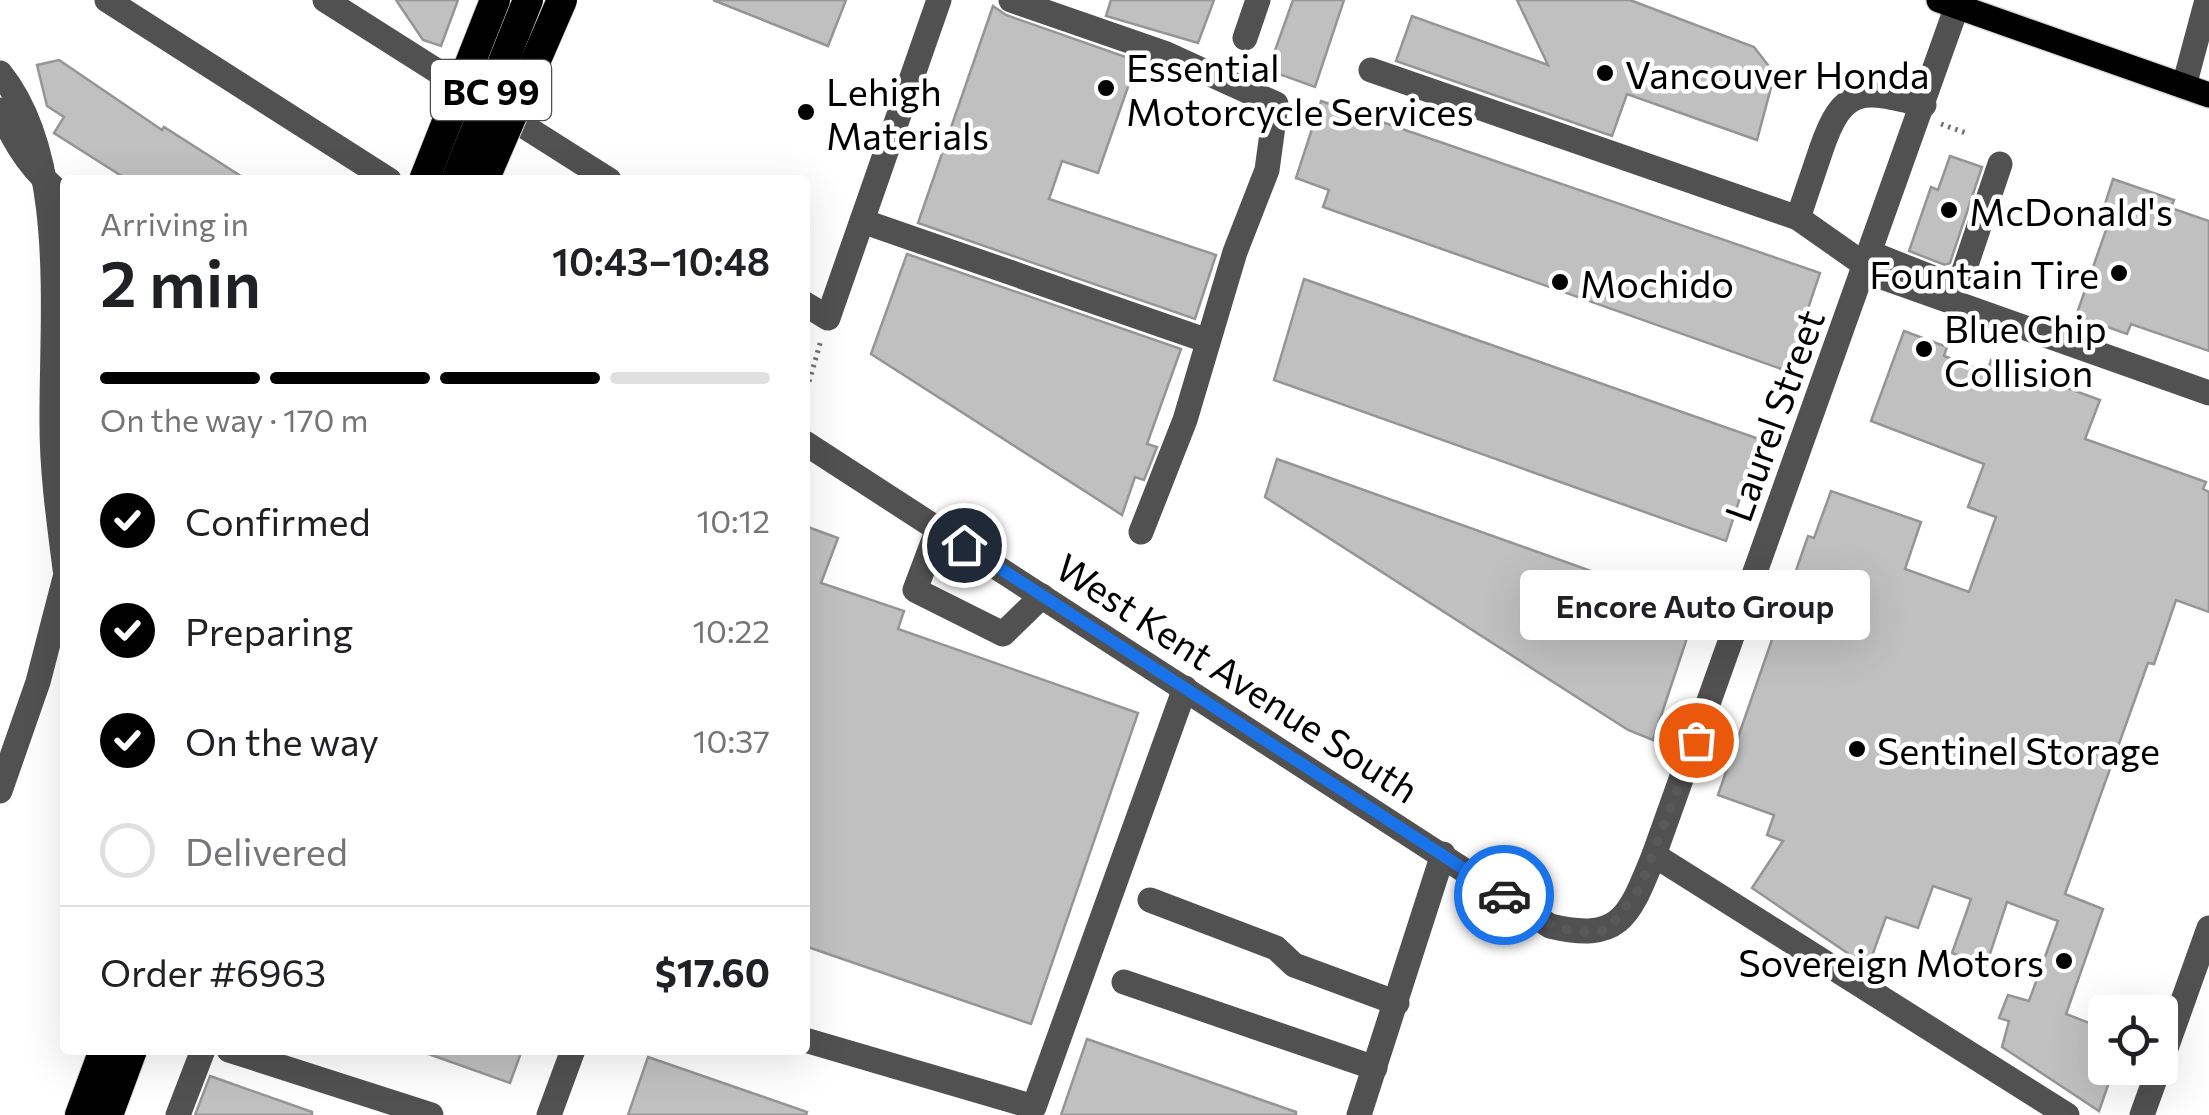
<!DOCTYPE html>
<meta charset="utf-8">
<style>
:root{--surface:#fff;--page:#f6f6f6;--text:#202124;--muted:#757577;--line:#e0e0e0;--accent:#000}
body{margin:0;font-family:Commissioner,sans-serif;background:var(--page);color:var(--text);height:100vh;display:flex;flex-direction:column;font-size:38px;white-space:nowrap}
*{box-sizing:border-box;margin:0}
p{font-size:32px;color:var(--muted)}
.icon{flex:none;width:55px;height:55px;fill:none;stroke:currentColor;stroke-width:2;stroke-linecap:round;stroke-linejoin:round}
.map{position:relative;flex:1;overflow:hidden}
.details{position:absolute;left:60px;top:175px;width:750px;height:880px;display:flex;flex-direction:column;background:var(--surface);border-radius:10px;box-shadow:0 10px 40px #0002}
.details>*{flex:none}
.controls{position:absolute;left:2088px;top:995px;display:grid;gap:20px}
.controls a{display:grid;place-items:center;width:90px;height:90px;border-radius:10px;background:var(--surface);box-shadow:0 10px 40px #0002;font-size:50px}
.pin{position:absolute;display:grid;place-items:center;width:85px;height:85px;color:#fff;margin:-42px;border:5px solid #fff;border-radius:50%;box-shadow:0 2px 10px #0007}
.courier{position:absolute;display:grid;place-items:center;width:100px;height:100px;margin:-50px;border:8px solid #1a73e8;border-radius:50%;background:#fff;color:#222;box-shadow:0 2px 12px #0007}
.bubble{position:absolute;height:70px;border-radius:10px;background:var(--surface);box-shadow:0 10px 40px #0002;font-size:32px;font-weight:600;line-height:70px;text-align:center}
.overview em{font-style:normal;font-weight:600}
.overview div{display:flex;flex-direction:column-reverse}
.overview{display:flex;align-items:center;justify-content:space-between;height:170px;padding:0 40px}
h1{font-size:65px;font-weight:600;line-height:75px}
.bar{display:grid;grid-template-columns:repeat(4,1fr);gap:15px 10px;align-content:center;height:120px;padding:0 40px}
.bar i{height:12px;border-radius:8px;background:var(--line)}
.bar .active{background:var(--accent)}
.bar p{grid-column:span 4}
.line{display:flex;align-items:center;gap:25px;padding:0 40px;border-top:2px solid var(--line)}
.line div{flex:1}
ol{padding:0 40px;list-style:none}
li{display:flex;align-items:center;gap:30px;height:110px}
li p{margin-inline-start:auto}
li .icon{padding:10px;border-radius:50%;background:var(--accent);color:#fff;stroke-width:4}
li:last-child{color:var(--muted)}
li i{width:55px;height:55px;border:5px solid var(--line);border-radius:50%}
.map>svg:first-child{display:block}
</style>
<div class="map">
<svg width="2209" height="1115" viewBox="0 0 2209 1115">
<rect width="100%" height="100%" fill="#fff"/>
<g fill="#c0c0c0" stroke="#959595" stroke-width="2.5">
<path d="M396,0H458L441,46L423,40Z"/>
<path d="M713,0H846L828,46Z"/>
<path d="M1111,0H1214L1198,43L1106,16Z"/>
<path d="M1293,0H1344L1315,87L1268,70Z"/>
<path d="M1517,0H1630L1754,47L1768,65L1772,84L1757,140L1627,94L1612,136L1396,61L1412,16L1548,65Z"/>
<path d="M993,6L1006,15L1137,61L1098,173L1062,161L1049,199L1216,255L1195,319L918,223Z"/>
<path d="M59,60L162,130L164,127L247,180H128L54,133L64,117L47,106L37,65Z"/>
<path d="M1321,101L1820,273L1787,371L1323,207L1329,190L1296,178Z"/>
<path d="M1950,156L1982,167L1950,263L1945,265L1909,251L1931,187L1938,190Z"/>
<path d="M2113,179L2174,200L2171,208L2209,221V351L2131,324L2127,334L2076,316L2114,207L2105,204Z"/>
<path d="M907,254L1181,349L1147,444L1157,447L1144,480L1135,477L1122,515L871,354Z"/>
<path d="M1304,279L1759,439L1726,541L1274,380Z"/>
<path d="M1904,331L1947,347L1944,356L1987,372L1991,360L2100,400L2085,439L2206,482L2203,489L2209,492V612L2176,600L2154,664L2148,663L2065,894L2103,909L2066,1014L2105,1029V1068H2114L2099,1111L2002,1047L2009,1021L1999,1018L2008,995L2029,1001L2058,921L2007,902L1986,966L1952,953L1971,899L1933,886L1918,928L1886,917L1868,967L1752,888L1783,841L1767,835L1774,815L1718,795L1808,536L1814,538L1831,491L1921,522L1905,569L1969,592L1996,517L1968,507L1984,464L1871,421Z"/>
<path d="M1277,459L1672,600L1677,584L1702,593L1653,740L1628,730L1265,497Z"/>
<path d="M805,526L838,538L821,583L904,611L898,629L1138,713L1031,1024L805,946Z"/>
<path d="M1087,1039L1296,1112V1115H1061Z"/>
<path d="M426,1050H522L510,1083L426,1053Z"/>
<path d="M648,1057L807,1112L806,1115H628Z"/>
<path d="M210,1076L312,1112V1115H195Z"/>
</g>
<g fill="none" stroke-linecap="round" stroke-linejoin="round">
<defs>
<path id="major" d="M1939,0L2209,95"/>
<g id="highway">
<path d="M80,1115L104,1050"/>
<path d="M108,1115L132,1050"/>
</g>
</defs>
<use href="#major" stroke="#dbdbdb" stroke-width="28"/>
<use href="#highway" stroke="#dbdbdb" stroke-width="32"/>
<g stroke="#737373" stroke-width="5" stroke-dasharray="2.5 5" stroke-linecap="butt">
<path d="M1941,124L1966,133"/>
<path d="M805,396L821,340"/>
</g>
<g stroke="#515151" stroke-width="25">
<path d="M107,0L389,180"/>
<path d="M325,0L609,180"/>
<path d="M1011,0L1164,53L1276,104L1267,170L1235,252L1185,420L1141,532"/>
<path d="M1245,38L1258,0"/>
<path d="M1371,70L1798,218L1882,277L2209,393"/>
<path d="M0,73C69,158 51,319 52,424C52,473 59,521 65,569"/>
<path d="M2184,86L2207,0"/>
<path d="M0,110C16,146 33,173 65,197"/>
<path d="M1798,218C1806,195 1813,173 1821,150C1843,85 1862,89 1924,105"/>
<path d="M862,221L1208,341"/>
<path d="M1870,253L1946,283L1963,274L2000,164"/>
<path d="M805,304L828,318L939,0"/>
<path d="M805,443L1550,926C1621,943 1629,916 1654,855L1957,6"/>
<path d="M938,529L915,590L1003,634L1042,596"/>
<path d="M0,791L38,682L65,578"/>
<path d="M1654,855L2067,1115"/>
<path d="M1150,900L1276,948L1294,965L1397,1003"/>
<path d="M1124,982L1375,1068"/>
<path d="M805,1040L1034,1107L1185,688"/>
<path d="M229,1050L431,1115"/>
<path d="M2160,1065L2209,928"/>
<path d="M178,1115L203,1050"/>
<path d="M549,1115L573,1050"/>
<path d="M1359,1115L1443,854"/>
<path d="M2142,1115L2159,1068"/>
</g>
<use href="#major" stroke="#000" stroke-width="25"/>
<use href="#highway" stroke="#000" stroke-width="30"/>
<defs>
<g id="highway-bridge">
<path d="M424,180L495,0"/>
<path d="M456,180L528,0"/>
<path d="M484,180L562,0"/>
</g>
</defs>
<use href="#highway-bridge" stroke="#dbdbdb" stroke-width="32" stroke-linecap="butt"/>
<use href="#highway-bridge" stroke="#000" stroke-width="30"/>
</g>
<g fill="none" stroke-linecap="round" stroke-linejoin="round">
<path stroke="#595959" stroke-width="10" stroke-dasharray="0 18" d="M1504,895C1541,920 1562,938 1608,930L1640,888L1696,740"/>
<path stroke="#1a73e8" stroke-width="12" d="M964,545L1504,895"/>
</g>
<g fill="#000" stroke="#fff" stroke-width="4">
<circle cx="1605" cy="73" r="10"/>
<circle cx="1106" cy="88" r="10"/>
<circle cx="806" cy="112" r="10"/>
<circle cx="1949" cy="210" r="10"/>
<circle cx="2119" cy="273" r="10"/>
<circle cx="1560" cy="282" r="10"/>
<circle cx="1924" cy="349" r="10"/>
<circle cx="1857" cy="749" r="10"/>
<circle cx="2064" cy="961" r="10"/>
</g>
<g text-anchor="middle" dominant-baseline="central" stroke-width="9" stroke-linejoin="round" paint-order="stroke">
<rect fill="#fff" stroke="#4c4c4c" stroke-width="2.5" x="431" y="60" width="120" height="60" rx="8"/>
<g font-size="35" font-weight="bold" fill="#000">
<text x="491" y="90">BC 99</text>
</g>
<g font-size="38" fill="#000" stroke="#fff" text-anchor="start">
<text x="1126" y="66">Essential<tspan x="1126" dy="44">Motorcycle Services</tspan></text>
<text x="1625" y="73">Vancouver Honda</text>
<text x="826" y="90">Lehigh<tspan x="826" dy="44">Materials</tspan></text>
<text x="1969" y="210">McDonald's</text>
<text x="2099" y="273" text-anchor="end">Fountain Tire</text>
<text x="1580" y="282">Mochido</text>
<text x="1944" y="327">Blue Chip<tspan x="1944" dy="44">Collision</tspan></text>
<text x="1877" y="749">Sentinel Storage</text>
<text x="2044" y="961" text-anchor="end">Sovereign Motors</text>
</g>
<g font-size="38" fill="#000" stroke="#fff">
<text transform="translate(1773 415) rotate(-70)">Laurel Street</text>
<text transform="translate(1238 677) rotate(33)">West Kent Avenue South</text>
</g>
</g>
</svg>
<div class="controls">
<a><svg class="icon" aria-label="locate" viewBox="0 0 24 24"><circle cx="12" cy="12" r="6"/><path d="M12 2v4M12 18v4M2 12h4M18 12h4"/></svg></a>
</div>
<div class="pin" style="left:1696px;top:740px;background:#ea580c"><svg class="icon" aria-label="bag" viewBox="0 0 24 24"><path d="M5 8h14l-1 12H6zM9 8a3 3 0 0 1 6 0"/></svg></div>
<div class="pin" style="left:964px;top:545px;background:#1f2937"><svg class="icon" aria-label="home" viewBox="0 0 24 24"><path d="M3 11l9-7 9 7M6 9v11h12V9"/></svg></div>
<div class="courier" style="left:1504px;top:895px"><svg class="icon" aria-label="car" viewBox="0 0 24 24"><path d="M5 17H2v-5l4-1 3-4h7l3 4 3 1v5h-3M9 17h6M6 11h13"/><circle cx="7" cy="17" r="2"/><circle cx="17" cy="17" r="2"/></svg></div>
<div class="bubble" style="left:1520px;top:570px;width:350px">Encore Auto Group</div>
<section class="details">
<div class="overview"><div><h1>2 min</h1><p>Arriving in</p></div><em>10:43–10:48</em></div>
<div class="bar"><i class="active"></i><i class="active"></i><i class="active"></i><i></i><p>On the way · 170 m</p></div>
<ol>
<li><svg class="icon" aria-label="check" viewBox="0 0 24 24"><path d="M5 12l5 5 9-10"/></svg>Confirmed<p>10:12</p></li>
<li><svg class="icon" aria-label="check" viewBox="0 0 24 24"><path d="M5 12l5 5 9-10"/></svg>Preparing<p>10:22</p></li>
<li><svg class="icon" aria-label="check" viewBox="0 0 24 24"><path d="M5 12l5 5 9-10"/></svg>On the way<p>10:37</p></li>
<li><i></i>Delivered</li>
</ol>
<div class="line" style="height:130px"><div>Order #6963</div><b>$17.60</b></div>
</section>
</div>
